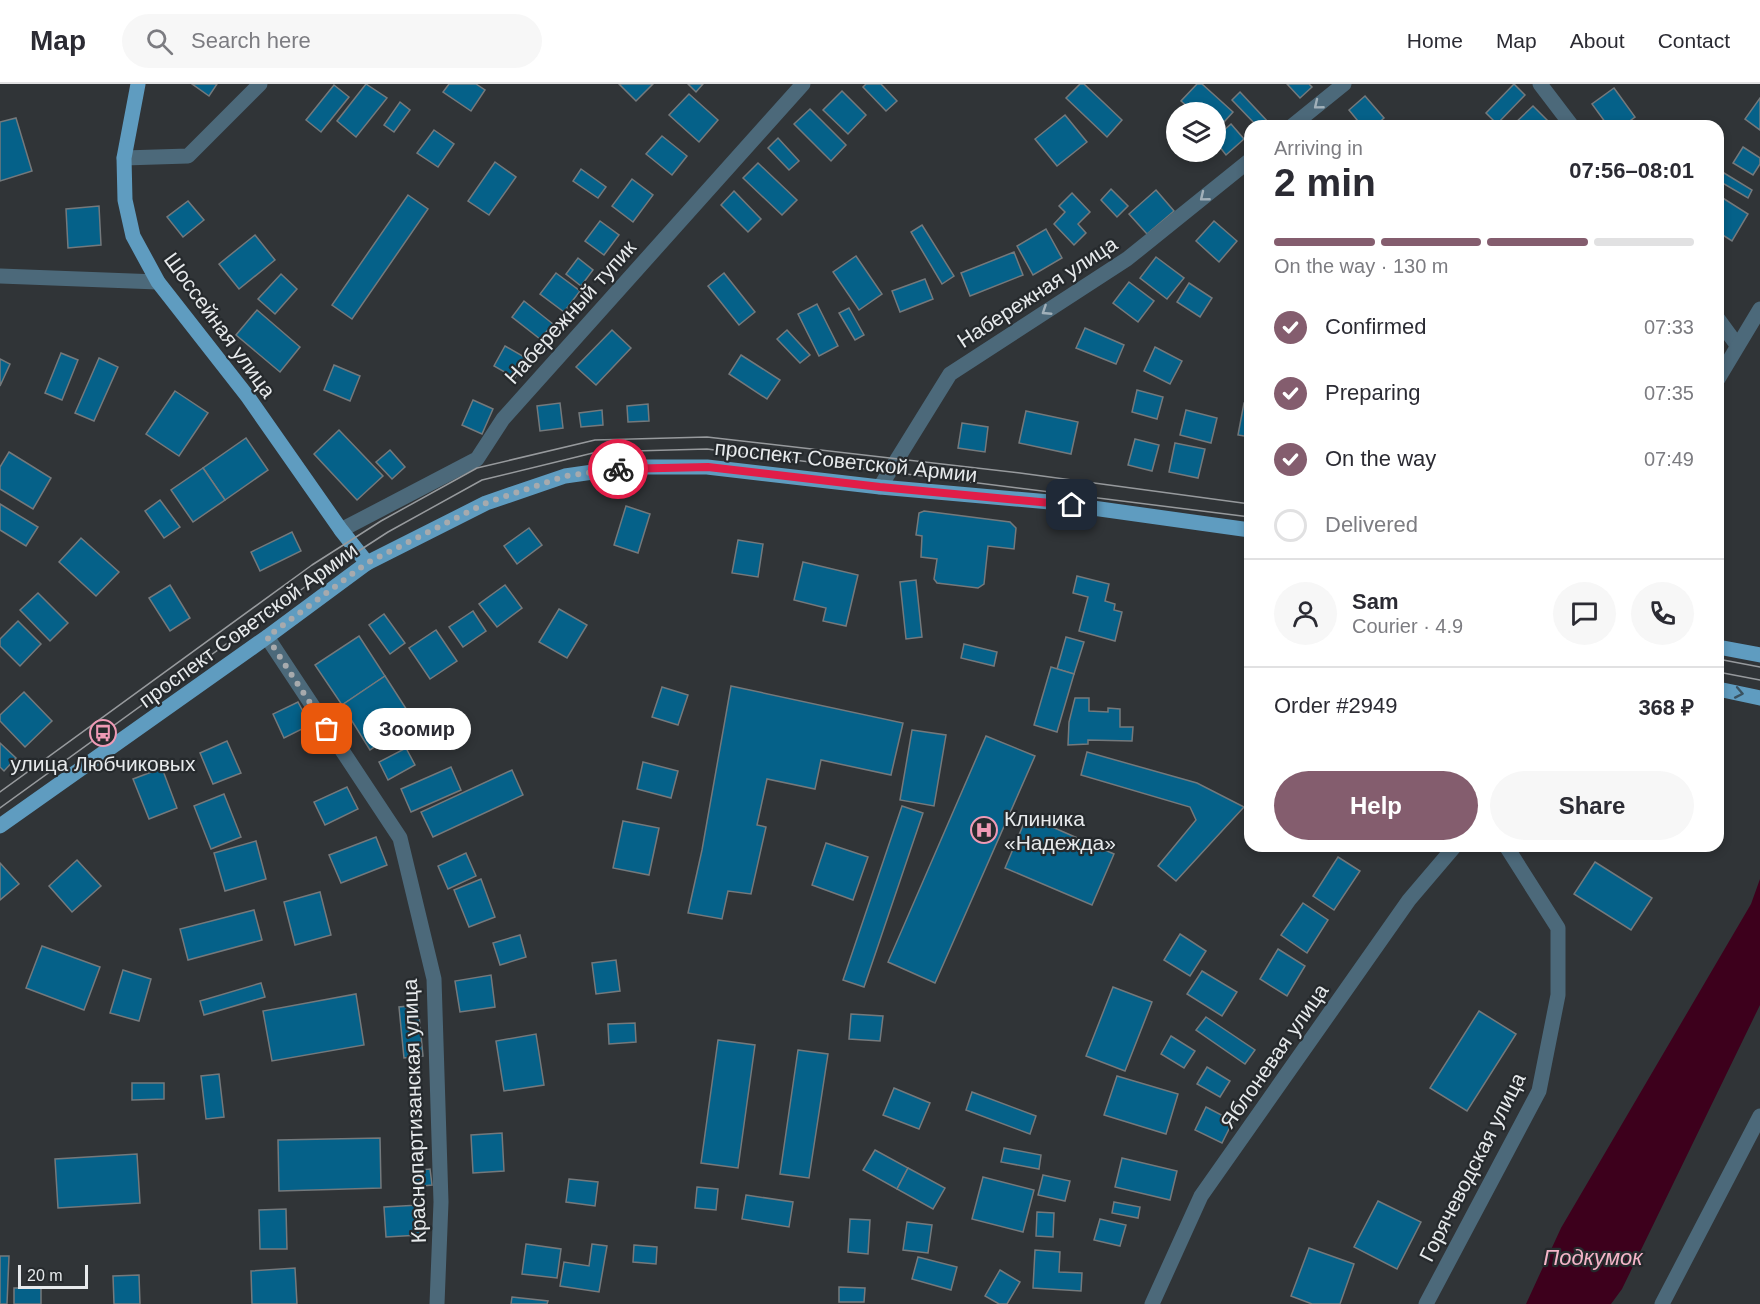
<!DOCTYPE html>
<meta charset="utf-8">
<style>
:root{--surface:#fff;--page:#f7f7f7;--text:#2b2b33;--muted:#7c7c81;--line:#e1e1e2;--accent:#845d6e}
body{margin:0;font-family:Arial,sans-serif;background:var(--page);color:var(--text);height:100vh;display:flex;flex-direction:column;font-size:22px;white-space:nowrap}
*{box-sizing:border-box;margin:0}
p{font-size:20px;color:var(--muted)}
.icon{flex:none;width:33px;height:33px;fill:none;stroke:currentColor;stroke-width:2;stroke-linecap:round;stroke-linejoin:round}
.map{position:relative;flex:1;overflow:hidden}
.sheet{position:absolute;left:1244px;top:36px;width:480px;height:732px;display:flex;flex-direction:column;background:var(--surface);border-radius:18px;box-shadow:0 3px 9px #0003}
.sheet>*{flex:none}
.fabs{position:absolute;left:1166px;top:18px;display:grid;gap:12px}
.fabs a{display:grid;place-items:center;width:60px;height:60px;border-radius:50%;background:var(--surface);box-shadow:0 3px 9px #0003;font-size:30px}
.scale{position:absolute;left:18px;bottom:15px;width:70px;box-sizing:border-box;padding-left:6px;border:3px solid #e7eaec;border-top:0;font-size:16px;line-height:21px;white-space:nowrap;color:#e7eaec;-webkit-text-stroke:4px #262a2d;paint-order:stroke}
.pin{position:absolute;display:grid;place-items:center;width:51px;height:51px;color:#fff;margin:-26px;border-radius:12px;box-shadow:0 3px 9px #0006}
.courier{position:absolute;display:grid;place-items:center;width:60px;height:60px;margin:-30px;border:4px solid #e11d48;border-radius:50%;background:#fff;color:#222;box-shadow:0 2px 8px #0007}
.bubble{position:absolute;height:42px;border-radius:21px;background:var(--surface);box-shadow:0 3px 9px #0003;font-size:20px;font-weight:600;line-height:42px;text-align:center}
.overview em{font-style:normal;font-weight:600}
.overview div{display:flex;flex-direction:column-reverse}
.overview{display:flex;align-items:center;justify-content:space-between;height:102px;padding:0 30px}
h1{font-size:39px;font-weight:600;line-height:45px}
.bar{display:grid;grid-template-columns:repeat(4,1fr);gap:9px 6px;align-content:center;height:72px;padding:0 30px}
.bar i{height:8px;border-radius:4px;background:var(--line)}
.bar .selected{background:var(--accent)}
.bar p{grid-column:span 4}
.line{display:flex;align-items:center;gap:15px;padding:0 30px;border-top:2px solid var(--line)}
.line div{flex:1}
.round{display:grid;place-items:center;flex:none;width:63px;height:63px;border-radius:32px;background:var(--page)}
ol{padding:0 30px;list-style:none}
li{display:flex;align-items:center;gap:18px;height:66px}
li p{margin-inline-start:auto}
li .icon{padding:6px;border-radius:50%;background:var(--accent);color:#fff;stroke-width:4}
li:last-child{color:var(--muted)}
li i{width:33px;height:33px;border:3px solid var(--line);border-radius:50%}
.cta{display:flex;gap:12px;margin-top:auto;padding:12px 30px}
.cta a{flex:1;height:69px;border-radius:36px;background:var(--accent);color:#fff;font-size:24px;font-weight:600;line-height:69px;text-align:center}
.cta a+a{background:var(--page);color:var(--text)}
header{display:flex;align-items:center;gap:36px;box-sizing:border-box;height:84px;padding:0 30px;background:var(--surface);border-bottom:2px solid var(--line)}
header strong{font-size:28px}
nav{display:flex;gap:33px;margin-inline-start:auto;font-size:21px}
.search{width:420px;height:54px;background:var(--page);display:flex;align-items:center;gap:15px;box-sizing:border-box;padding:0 21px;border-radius:33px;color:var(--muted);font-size:22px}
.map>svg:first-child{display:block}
</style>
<header>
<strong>Map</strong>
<div class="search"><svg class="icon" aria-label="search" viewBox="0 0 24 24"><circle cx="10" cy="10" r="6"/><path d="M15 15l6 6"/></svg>Search here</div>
<nav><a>Home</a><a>Map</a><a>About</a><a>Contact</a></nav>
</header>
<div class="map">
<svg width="1760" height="1220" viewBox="0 0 1760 1220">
<rect width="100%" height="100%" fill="#303437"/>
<path fill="#3d001c" d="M1760,795V921L1622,1205L1611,1220H1526L1561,1144L1751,820Z"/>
<g fill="#056189" stroke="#74797c" stroke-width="1.5">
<path d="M192,0H217L209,12Z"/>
<path d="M366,0L387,14L356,53L337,37Z"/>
<path d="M449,0H476L485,6L471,27L443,8Z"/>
<path d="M619,0H653L636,17Z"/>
<path d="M688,0H703L696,8Z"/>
<path d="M866,0H881L897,17L886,27L863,3Z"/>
<path d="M1080,0H1084L1122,36L1107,53L1066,14Z"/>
<path d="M1197,0H1202L1233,28L1215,48V28H1194L1181,17Z"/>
<path d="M1287,0H1309L1312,3L1300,14Z"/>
<path d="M1514,0L1525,11L1497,40L1486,29Z"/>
<path d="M334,1L349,13L321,48L306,36Z"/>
<path d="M1614,4L1635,33L1623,42H1608L1592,20Z"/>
<path d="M842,7L866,31L848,50L823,26Z"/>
<path d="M1240,8L1269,39L1265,42H1257L1232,16Z"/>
<path d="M689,10L718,36L699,58L669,31Z"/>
<path d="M1365,12L1384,34L1375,42H1362L1349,26Z"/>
<path d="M1760,14V46L1745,35Z"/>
<path d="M400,18L410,26L394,48L384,41Z"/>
<path d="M1533,22L1553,42H1512Z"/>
<path d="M810,25L846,61L831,77L794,40Z"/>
<path d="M1065,31L1087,58L1057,82L1035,55Z"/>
<path d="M16,34L32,87L0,97V38Z"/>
<path d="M1231,40L1244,55L1226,71L1215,57V54Z"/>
<path d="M434,46L454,60L438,83L417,69Z"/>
<path d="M662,52L687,72L672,91L646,70Z"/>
<path d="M778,54L799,77L789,86L768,64Z"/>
<path d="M1743,63L1760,74V80L1753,91L1733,79Z"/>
<path d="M495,78L516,93L489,131L468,117Z"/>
<path d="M758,79L797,116L782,131L743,94Z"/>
<path d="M581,85L606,103L598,114L573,97Z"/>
<path d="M1724,89L1752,106L1748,114L1719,97Z"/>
<path d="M632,95L653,111L633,138L612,122Z"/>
<path d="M1111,105L1128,122L1117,133L1101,116Z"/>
<path d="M1156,106L1174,127L1147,150L1129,130Z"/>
<path d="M734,107L761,135L748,148L721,121Z"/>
<path d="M1072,109L1090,128L1078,140L1086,149L1074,161L1054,140L1065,128L1059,122Z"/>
<path d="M408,111L428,125L352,235L332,221Z"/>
<path d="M1718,111L1748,130L1732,157L1718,148Z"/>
<path d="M188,117L204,136L183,153L167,133Z"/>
<path d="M99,122L101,161L68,164L66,125Z"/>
<path d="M600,137L619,151L604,171L585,157Z"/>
<path d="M1214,137L1237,157L1219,178L1196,157Z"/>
<path d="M922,141L954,192L942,200L911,148Z"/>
<path d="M1046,145L1062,174L1033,191L1017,162Z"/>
<path d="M255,151L275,176L239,205L219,180Z"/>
<path d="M1014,168L1023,191L970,212L961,189Z"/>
<path d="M856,172L882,210L859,226L833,188Z"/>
<path d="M1156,173L1184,194L1167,215L1140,194Z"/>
<path d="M578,174L593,186L581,202L566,190Z"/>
<path d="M556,189L580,207L564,228L540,210Z"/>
<path d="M724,189L755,228L739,241L708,202Z"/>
<path d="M281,190L297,205L275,230L258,215Z"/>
<path d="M925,195L933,215L900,228L892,207Z"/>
<path d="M1129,198L1154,217L1138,238L1113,219Z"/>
<path d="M1189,199L1212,214L1200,233L1177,218Z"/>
<path d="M524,217L553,240L540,255L512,233Z"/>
<path d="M817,220L838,262L819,272L798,230Z"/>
<path d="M849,224L864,251L855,256L839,229Z"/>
<path d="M257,226L300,263L280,288L236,251Z"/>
<path d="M1085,244L1124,261L1116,280L1076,264Z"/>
<path d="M612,246L631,264L596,301L576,283Z"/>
<path d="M787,246L810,271L800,279L777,255Z"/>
<path d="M505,262L526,274L515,294L494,282Z"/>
<path d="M1155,263L1182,277L1170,300L1144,287Z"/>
<path d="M61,269L78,276L62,316L45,309Z"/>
<path d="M741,271L780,296L767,315L729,290Z"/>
<path d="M99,274L118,283L94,337L75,329Z"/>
<path d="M0,275L10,280L0,302Z"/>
<path d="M334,281L360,292L350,317L324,306Z"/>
<path d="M1137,306L1163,313L1157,335L1132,328Z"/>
<path d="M175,307L208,329L179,372L146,350Z"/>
<path d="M473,316L493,325L482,350L462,341Z"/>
<path d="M560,319L563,344L540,347L537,322Z"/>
<path d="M1244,319L1250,320V353L1238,351Z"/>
<path d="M648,320L649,337L628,338L627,322Z"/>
<path d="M602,326L603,341L581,343L579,329Z"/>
<path d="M1186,326L1217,334L1211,359L1180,351Z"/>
<path d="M1026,327L1078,338L1071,370L1019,359Z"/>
<path d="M962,339L988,343L985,368L958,364Z"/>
<path d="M339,346L383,392L357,416L314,370Z"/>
<path d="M246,354L268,386L225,416L203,384Z"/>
<path d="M1135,355L1159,361L1152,387L1128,381Z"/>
<path d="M1175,359L1205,365L1198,394L1169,388Z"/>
<path d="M390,366L405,383L392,395L376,378Z"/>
<path d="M9,368L51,394L33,425L0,405V383Z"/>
<path d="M203,384L225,416L193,438L171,406Z"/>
<path d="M160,416L180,443L164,454L145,427Z"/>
<path d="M0,420L38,443L26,462L0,446Z"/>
<path d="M626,422L650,430L638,469L614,461Z"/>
<path d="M924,427L1010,438L1016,444L1014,465L988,462L984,500L978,504L937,499L934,495L937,475L921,473L922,452L916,451L919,429Z"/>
<path d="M529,444L542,461L517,480L504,462Z"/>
<path d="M292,448L301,467L260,487L251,468Z"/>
<path d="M81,454L119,488L96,512L59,478Z"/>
<path d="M738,456L763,460L758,493L732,489Z"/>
<path d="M803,478L858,491L846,542L823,537L826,524L794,516Z"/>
<path d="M1077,492L1109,500L1105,517L1115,520L1114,526L1122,528L1115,557L1079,547L1088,513L1073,509Z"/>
<path d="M916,496L922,553L906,555L900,498Z"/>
<path d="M170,501L190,534L170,547L149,514Z"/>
<path d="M505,501L522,524L497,543L479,520Z"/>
<path d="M38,509L68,539L50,557L20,526Z"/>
<path d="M559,525L587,541L567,574L539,558Z"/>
<path d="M473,527L486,547L463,563L449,543Z"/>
<path d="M384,530L405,559L390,570L369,541Z"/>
<path d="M18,537L41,560L20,582L0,562V555Z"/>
<path d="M436,546L457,577L430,595L409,564Z"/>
<path d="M359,552L385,592L342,621L315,581Z"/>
<path d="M1066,553L1084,558L1074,590L1057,585Z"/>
<path d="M964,560L997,568L994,582L961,574Z"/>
<path d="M1051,583L1074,590L1057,648L1034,641Z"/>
<path d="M385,592L414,637L370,666L342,621Z"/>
<path d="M731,602L903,639L891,691L821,676L815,705L767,695L757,741L766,743L751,810L728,807L722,835L688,829L702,766Z"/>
<path d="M662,603L688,611L678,641L652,633Z"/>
<path d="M24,608L52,637L25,663L0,637V631Z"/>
<path d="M1075,614H1089V627L1108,628V624L1120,625V643H1133L1132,657L1088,656V660L1068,661L1069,638Z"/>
<path d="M298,618L310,641L284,654L273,630Z"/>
<path d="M912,646L946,651L934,722L900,716Z"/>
<path d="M986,652L1035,672L935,899L888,878Z"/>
<path d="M227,657L241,689L213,700L200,669Z"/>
<path d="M0,659L16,674L4,687L0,683Z"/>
<path d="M406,664L415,681L388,696L379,678Z"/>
<path d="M1087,668L1197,699L1244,723L1176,797L1158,782L1196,736L1190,723L1081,691Z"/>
<path d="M643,678L678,687L671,714L637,705Z"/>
<path d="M451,683L461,706L411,728L401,705Z"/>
<path d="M162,684L177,724L149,735L133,695Z"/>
<path d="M512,686L523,711L433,753L421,728Z"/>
<path d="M347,703L358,725L325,741L314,718Z"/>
<path d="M224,710L241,753L211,765L194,722Z"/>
<path d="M902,722L923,729L864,903L843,896Z"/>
<path d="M1027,732L1114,770L1092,821L1005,784Z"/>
<path d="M623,737L659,744L649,791L613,784Z"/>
<path d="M376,753L387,781L341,799L329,771Z"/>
<path d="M256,757L266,795L225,807L214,769Z"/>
<path d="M826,759L868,773L853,816L812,801Z"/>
<path d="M466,769L476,792L448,805L438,782Z"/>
<path d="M1338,773L1360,787L1334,826L1313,812Z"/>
<path d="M77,776L101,802L72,828L49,802Z"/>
<path d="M1595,778L1652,814L1631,846L1574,810Z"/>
<path d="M0,779L19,800L0,816Z"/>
<path d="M481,795L495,833L469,843L454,806Z"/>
<path d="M320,808L331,851L295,861L284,818Z"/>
<path d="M1303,819L1328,836L1307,869L1281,851Z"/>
<path d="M254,826L262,856L188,876L180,845Z"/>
<path d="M1180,850L1206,867L1190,892L1164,876Z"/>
<path d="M520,851L526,873L500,881L493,859Z"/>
<path d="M42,862L100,883L84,926L26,904Z"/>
<path d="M1278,865L1305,882L1287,912L1260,895Z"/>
<path d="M616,876L620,907L596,910L592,879Z"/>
<path d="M123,886L151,895L139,937L110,929Z"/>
<path d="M1202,887L1237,908L1222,932L1187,910Z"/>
<path d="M491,891L495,923L460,928L455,897Z"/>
<path d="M261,899L265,913L204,931L200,917Z"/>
<path d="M1113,903L1152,918L1125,987L1086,972Z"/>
<path d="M356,910L364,961L272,977L263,927Z"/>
<path d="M418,921L423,972L404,974L399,923Z"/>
<path d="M1479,927L1516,950L1467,1027L1430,1004Z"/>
<path d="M851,930L883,932L880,957L849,955Z"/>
<path d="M1206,933L1255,966L1245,980L1196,946Z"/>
<path d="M635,939L636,958L609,960L608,940Z"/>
<path d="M536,950L544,1001L504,1007L496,957Z"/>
<path d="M1171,952L1195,967L1184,984L1161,970Z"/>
<path d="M718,956L755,961L738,1084L701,1079Z"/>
<path d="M798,966L828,970L809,1094L780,1090Z"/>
<path d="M1207,983L1230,997L1220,1013L1197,1000Z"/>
<path d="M219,990L224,1033L206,1035L201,992Z"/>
<path d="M1117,992L1178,1010L1166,1050L1104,1031Z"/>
<path d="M132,999H164V1015L132,1016Z"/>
<path d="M894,1004L930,1019L919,1045L883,1031Z"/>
<path d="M972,1008L1036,1032L1030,1050L966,1026Z"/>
<path d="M1206,1023L1233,1037L1222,1059L1195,1046Z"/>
<path d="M502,1049L504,1087L473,1089L471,1051Z"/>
<path d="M380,1054L381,1104L279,1107L278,1056Z"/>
<path d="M1004,1064L1041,1071L1039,1085L1001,1078Z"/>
<path d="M875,1066L908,1084L897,1105L863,1086Z"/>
<path d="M137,1070L140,1119L58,1124L55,1075Z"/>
<path d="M1122,1074L1177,1087L1170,1116L1115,1103Z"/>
<path d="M908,1084L945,1104L933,1125L897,1105Z"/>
<path d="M430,1085L432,1101L413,1103L412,1087Z"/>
<path d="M1043,1091L1070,1097L1065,1117L1038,1111Z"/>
<path d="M983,1093L1034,1106L1023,1148L972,1135Z"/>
<path d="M569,1095L598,1098L595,1122L566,1118Z"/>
<path d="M697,1103L718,1105L716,1126L695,1124Z"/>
<path d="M746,1111L793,1118L789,1143L742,1135Z"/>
<path d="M1378,1117L1421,1138L1397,1185L1354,1163Z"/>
<path d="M1114,1118L1140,1123L1138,1134L1112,1129Z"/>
<path d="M419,1121L420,1151L386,1153L384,1123Z"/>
<path d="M286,1125L287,1165H260L259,1126Z"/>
<path d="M1037,1128L1054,1129L1053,1153L1036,1152Z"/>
<path d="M850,1135L870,1136L868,1170L848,1168Z"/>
<path d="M1100,1135L1126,1141L1120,1162L1094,1156Z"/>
<path d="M907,1138L932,1141L928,1169L903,1166Z"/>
<path d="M526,1160L561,1165L557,1194L522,1190Z"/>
<path d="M592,1160L607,1162L599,1208L560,1202L564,1178L589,1182Z"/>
<path d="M634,1161L657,1163L656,1180L633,1178Z"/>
<path d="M1309,1164L1354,1180L1340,1220H1312L1291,1212Z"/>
<path d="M1035,1166L1060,1168L1059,1188L1082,1189L1081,1207L1033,1204Z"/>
<path d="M0,1172H9L7,1220H0Z"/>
<path d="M918,1173L957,1183L951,1206L912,1195Z"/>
<path d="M295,1184L297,1220H252L251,1187Z"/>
<path d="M1000,1186L1020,1198L1007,1220H999L985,1212Z"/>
<path d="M139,1191L140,1220H114L113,1192Z"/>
<path d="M839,1203L865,1204L864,1218H839Z"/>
<rect x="14" y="1204" width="27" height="16"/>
<path d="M512,1213L548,1217L547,1220H511Z"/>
</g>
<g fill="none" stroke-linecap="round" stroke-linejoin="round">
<g stroke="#4c697a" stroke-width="15">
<path d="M1540,0L1572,42"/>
<path d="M1292,42L1344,0"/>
<path d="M124,74L188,72L260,0"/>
<path d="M0,192L158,198"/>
<path d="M1718,235L1737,261"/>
<path d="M1718,295L1760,225"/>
<path d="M880,403L950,290L1127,175L1250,76"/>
<path d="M341,446L477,375L503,335L803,0"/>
<path d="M267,553L400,754L434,895L441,1118L437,1220"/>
<path d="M1152,1220L1201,1112L1409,816L1455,762"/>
<path d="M1426,1220L1539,1007L1558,911V844L1506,762"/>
<path d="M1662,1220L1760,1032"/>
</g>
<g stroke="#5f9cc0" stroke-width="15">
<path d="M138,0L124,74L125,116L133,152L158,198L248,313L341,446L367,479"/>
<path d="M1718,563L1760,571"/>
<path d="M1718,605L1760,614"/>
<path d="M0,742L267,553L367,479L486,419L565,392L628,383H707L880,403L1050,418L1250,446"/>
</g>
<g stroke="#979a9d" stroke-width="1.5">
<path d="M1718,575L1760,583"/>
<path d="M1718,588L1760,596"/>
<path d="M0,708L312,481L381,437L477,384L595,356L707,353L1020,389L1250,420"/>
<path d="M0,724L320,492L388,448L482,396L597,368L707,365L1250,433"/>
</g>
</g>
<defs><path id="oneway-chevron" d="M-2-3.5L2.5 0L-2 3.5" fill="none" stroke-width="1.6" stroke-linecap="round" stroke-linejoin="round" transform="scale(1.5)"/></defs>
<g stroke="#a1b0b9">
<use href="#oneway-chevron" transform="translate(1318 21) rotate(141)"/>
<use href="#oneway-chevron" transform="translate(1204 113) rotate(141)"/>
<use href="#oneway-chevron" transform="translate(1046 227) rotate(147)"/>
</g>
<use stroke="#3a5260" href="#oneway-chevron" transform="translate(1739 609) rotate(11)"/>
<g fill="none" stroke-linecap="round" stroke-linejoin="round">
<path stroke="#a7aaad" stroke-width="6" stroke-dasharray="0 10.8" d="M327,645L267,553L367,479L486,419L565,392L618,385"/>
<path stroke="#e11d48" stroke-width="8" d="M618,385L708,383L880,403L1072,421"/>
</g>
<defs>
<symbol id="bus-ring" viewBox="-11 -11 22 22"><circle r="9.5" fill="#262a2d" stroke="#f09ab6" stroke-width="1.5"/><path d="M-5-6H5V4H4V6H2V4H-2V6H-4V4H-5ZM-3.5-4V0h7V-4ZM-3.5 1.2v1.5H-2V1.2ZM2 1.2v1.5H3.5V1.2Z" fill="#f09ab6"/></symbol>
<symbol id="hospital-ring" viewBox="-11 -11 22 22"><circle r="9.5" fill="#262a2d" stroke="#f09ab6" stroke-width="1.5"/><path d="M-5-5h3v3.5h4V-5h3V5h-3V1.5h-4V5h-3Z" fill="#f09ab6"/></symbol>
</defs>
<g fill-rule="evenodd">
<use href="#bus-ring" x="88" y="634" width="30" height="30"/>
<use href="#hospital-ring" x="969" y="731" width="30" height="30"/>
</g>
<g text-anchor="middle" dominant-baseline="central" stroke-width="4.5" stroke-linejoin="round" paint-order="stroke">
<g font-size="21" fill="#e7eaec" stroke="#262a2d">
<text transform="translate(1037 208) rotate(-33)">Набережная улица</text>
<text transform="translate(570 228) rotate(-48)">Набережный тупик</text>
<text transform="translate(220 241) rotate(54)">Шоссейная улица</text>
<text transform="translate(846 377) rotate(6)">проспект Советской Армии</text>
<text transform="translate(248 541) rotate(-36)">проспект Советской Армии</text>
<text transform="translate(1274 972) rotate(-55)">Яблоневая улица</text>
<text transform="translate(414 1027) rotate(-92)">Краснопартизанская улица</text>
<text transform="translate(1472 1083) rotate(-63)">Горячеводская улица</text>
</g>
<g font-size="21" fill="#e7eaec" stroke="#262a2d">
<text x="103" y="679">улица Любчиковых</text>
<text x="1004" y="734" text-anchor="start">Клиника<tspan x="1004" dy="24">«Надежда»</tspan></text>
</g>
<g font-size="22" font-style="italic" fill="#f4b5c8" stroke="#262a2d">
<text x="1593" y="1173">Подкумок</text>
</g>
</g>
</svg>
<div class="fabs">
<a><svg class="icon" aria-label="layers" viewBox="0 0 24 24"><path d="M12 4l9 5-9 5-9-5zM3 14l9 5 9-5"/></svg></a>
</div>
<div class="scale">20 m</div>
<div class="pin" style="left:327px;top:645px;background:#ea580c"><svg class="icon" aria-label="bag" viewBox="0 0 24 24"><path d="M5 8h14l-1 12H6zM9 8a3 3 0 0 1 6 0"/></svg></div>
<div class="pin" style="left:1072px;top:421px;background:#1f2937"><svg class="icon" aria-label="home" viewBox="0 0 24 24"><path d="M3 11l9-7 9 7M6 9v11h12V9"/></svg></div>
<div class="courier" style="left:618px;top:385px"><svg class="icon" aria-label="bike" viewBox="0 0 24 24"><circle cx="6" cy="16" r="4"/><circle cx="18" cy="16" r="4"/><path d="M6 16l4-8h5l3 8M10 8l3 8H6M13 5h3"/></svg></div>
<div class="bubble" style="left:363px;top:624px;width:108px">Зоомир</div>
<section class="sheet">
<div class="overview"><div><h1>2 min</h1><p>Arriving in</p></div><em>07:56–08:01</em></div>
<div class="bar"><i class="selected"></i><i class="selected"></i><i class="selected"></i><i></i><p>On the way · 130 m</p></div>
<ol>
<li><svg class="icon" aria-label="check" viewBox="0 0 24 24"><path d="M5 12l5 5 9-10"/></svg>Confirmed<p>07:33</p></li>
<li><svg class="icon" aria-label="check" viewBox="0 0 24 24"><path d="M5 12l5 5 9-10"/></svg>Preparing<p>07:35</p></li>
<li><svg class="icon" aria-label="check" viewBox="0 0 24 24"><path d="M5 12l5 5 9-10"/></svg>On the way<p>07:49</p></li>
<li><i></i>Delivered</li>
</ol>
<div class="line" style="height:108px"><a class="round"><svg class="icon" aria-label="person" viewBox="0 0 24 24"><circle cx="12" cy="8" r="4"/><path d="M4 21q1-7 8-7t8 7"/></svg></a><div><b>Sam</b><p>Courier · 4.9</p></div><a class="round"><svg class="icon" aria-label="chat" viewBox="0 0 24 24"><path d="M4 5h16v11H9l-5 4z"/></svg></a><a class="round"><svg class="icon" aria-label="phone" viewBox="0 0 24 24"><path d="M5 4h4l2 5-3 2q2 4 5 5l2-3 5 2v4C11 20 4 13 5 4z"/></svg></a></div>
<div class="line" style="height:78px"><div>Order #2949</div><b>368 ₽</b></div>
<div class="cta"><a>Help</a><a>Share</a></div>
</section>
</div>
